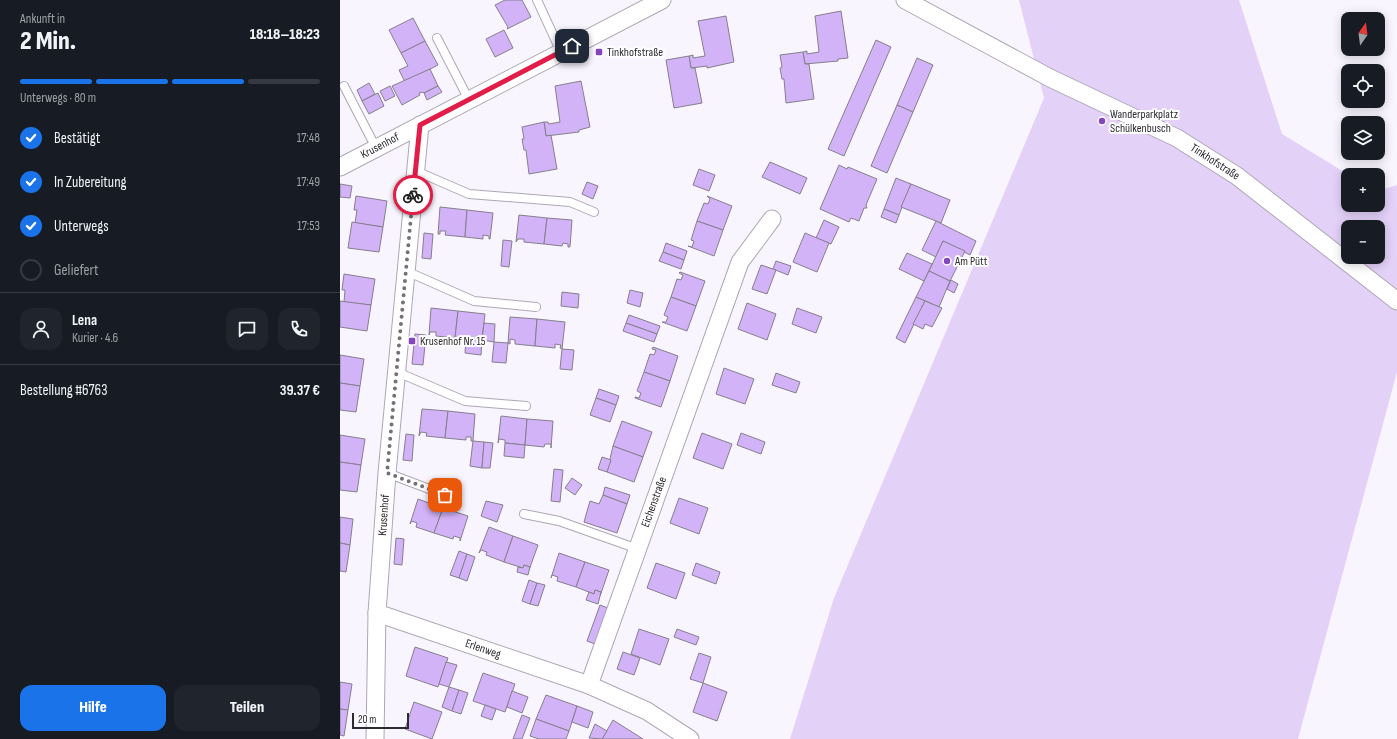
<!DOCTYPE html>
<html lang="de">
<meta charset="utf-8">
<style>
:root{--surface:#171b24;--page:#20242c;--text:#f1f3f6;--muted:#9ea1a6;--line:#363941;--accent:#1a73e8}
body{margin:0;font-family:"Sofia Sans Condensed",sans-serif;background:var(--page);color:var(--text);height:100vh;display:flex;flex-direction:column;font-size:15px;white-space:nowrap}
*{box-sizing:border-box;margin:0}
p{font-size:13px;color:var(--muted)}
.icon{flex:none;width:22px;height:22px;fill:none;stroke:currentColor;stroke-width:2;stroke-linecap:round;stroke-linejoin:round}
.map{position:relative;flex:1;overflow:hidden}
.sheet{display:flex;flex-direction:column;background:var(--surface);width:340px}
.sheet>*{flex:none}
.needle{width:26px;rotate:14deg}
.tools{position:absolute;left:1001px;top:12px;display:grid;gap:8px}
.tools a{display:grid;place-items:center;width:44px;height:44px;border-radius:8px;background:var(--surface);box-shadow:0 2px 10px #0003;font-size:20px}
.scale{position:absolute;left:12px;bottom:10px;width:57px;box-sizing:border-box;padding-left:4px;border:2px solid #2d2a30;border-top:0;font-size:11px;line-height:14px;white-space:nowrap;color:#2d2a30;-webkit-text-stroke:3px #fff;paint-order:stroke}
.pin{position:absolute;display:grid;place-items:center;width:34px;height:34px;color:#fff;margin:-17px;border-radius:8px;box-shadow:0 2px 6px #0006}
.courier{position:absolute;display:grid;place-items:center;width:40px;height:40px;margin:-20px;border:3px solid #e11d48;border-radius:50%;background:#fff;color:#222;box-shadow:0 1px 5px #0007}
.overview em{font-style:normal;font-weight:800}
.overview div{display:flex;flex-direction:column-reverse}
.overview{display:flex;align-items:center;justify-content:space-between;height:68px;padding:0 20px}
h1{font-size:26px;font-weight:800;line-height:30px}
.bar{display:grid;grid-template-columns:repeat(4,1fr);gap:6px 4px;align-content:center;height:48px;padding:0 20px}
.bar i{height:5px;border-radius:3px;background:var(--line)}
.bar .selected{background:var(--accent)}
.bar p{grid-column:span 4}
.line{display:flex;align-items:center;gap:10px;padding:0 20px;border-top:1px solid var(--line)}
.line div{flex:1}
.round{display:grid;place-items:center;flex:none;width:42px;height:42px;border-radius:12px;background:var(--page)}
ol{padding:0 20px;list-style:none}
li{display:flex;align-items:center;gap:12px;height:44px}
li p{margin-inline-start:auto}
li .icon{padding:4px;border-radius:50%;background:var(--accent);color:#fff;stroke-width:4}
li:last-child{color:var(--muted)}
li i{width:22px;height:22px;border:2px solid var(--line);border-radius:50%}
.primary-button{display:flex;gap:8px;margin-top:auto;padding:8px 20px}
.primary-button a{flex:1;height:46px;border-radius:12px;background:var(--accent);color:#fff;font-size:16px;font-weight:800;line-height:46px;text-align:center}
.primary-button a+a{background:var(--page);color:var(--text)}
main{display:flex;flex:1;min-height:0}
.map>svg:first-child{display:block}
</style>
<main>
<section class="sheet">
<div class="overview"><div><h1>2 Min.</h1><p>Ankunft in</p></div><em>18:18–18:23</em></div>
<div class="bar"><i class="selected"></i><i class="selected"></i><i class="selected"></i><i></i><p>Unterwegs · 80 m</p></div>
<ol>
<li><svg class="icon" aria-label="check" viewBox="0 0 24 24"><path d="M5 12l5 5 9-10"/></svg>Bestätigt<p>17:48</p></li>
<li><svg class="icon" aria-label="check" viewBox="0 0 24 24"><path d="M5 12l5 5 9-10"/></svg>In Zubereitung<p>17:49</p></li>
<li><svg class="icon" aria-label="check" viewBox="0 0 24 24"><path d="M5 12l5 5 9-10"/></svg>Unterwegs<p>17:53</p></li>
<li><i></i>Geliefert</li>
</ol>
<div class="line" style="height:72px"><a class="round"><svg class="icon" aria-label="person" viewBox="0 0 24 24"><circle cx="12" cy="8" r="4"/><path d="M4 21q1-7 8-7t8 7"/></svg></a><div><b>Lena</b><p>Kurier · 4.6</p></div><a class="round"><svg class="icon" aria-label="chat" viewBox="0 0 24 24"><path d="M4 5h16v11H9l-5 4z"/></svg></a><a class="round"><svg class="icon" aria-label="phone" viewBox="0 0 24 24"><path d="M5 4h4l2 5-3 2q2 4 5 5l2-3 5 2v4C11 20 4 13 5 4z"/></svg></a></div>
<div class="line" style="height:52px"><div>Bestellung #6763</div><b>39.37 €</b></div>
<div class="primary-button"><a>Hilfe</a><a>Teilen</a></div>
</section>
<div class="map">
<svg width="1057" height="739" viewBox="0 0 1057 739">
<rect width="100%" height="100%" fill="#f9f5fe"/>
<path fill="#e3d1f8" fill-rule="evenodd" d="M679,0H899L942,134L1009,175H1008V205H1038V191L1057,185V372L958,739H450L494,598L704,98ZM1008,227H1038V257H1008Z"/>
<g fill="#d3b3f7" stroke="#857f8c">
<path d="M165,0H182L191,17L167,29L168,27L155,5Z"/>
<path d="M501,11L508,58L498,59V61L465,64L463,52L467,51V54L479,52L475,16Z"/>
<path d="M386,16L394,62L367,68V66L351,68L349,56L353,55V58L365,56L358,21Z"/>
<path d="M73,18L85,41L61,53L49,30Z"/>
<path d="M164,30L173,48L155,57L146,39Z"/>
<path d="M536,40L551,47L504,156L488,149Z"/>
<path d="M85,41L98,65L65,82L59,70L68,66L61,53Z"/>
<path d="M463,52L465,64H469L474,99L446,103L444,79H442L440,68L442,67L440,55Z"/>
<path d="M349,56L351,68H355L362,103L334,108L326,60Z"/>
<path d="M577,58L593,65L573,112L557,105Z"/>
<path d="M90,69L98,86L84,93L83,92L79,93L80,95L62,105L52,86Z"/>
<path d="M241,81L250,127L239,130V132L206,136L204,122H208L209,124L220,122L215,86Z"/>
<path d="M29,83L35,94L22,101L17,90Z"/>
<path d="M50,86L55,96L45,101L40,91Z"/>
<path d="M98,86L102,92L87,100L84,93Z"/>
<path d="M38,93L44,106L29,114L22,101Z"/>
<path d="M557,105L573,112L547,173L531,166Z"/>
<path d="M204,122L206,136L211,135L217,169L189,174L186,150H184L182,139H184L182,127Z"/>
<path d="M430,162L467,178L460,194L422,177Z"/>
<path d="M499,165L507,169L508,167L537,179L526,205L527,208H524L519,221L511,218L509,222L480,209Z"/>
<path d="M359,169L375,175L369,191L353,185Z"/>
<path d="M556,178L571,184L559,215L544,209Z"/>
<path d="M247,182L258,186L253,199L242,194Z"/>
<path d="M0,184L12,186L10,198L0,197Z"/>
<path d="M571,184L610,200L601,223L561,207Z"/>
<path d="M16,196L47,201L43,227L15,223L17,210H14Z"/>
<path d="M367,196L392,206L383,230L357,221L364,203L368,204L370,199Z"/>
<path d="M100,207L127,210L125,237L105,235L106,231H100V234H98Z"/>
<path d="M544,209L559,215L556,223L541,217Z"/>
<path d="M127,210L153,213L150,239H149V236L143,235V239L125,237Z"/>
<path d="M179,215L207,218L204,244L184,242V239H178L176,242Z"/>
<path d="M207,218L232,220L230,247H228V244L223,243L222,246L204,244Z"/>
<path d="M484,220L499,227L491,244L476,238Z"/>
<path d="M357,221L383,230L374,256L348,246L352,247L354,241L351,240Z"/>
<path d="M596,221L636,241L630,255L603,241L596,257L582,250Z"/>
<path d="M12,222L43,227L39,252L8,248Z"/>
<path d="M84,233L93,234L91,259L82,258Z"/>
<path d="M465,233L489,243L477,272L453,262Z"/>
<path d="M163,240L172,241L169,267L161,266Z"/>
<path d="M603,241L625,251L610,281L589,271Z"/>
<path d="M326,243L347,251L344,260L323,252Z"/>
<path d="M323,252L344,260L341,269L319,261Z"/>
<path d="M567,253L592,264L584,281L559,269Z"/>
<path d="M436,261L451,266L448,275L433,269Z"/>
<path d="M421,265L436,270L427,294L412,289Z"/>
<path d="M589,271L610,281L599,307L576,297Z"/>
<path d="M340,272L365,281L356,306L331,297L337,279L341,280L343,275L339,273Z"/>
<path d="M4,274L35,279L31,305L4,302L5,290H2Z"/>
<path d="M611,280L618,284L614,293L607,289Z"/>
<path d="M290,290L303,293L300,307L287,303Z"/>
<path d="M222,292L239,294L238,308L221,306Z"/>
<path d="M331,297L356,306L347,331L322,322H326L328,317L324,315Z"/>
<path d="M576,297L585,301L565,343L556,338Z"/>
<path d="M0,301L31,305L27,331L0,327Z"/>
<path d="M585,301L602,308L592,327L585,324L583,329L573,324Z"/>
<path d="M407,303L436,314L427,340L398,329Z"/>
<path d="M91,308L118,311L115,338L96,336V332H90L89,335Z"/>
<path d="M457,308L482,317L476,333L452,324Z"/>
<path d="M118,311L145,314L142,340L141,337L136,336L135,340L115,338Z"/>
<path d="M289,315L320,326L317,334L286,323Z"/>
<path d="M170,317L197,319L195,346L175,344V340L170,339V344L168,343Z"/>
<path d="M197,319L225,322L222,349L220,348L221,345L215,344V348L195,346Z"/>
<path d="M144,323L155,324L154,342L142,340Z"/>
<path d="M286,323L317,334L314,342L283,331Z"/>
<path d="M75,334L86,335L83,365L72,364Z"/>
<path d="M136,336L141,337L142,340L141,355L125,353L126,339L135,340Z"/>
<path d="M154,342L168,343L166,363L152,362Z"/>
<path d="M313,347L338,356L330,381L304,372L310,354L314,355L316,350L312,349Z"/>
<path d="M222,349L234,350L232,370L220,369Z"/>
<path d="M0,355L24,359L20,386L0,383Z"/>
<path d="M384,368L414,379L405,404L376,394Z"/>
<path d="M304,372L330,381L321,407L295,398V397L299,398L301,393L297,391Z"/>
<path d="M436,373L460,382L456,393L432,385Z"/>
<path d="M0,383L20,386L16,412L0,410Z"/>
<path d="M259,389L279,396L276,405L256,398Z"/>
<path d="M256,398L276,405L270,422L250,415Z"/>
<path d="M82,409L108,411L105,438L86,436L87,433L81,432L79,436Z"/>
<path d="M108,411L135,414L133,441H131V437H126V440L105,438Z"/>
<path d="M161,416L187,419L185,445L165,443V440L159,439L158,443Z"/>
<path d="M187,419L213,421L211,448V444H205L204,447L185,445Z"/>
<path d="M282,421L312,432L303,457L273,446Z"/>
<path d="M362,433L392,444L383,469L353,458Z"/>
<path d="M401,433L425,442L421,454L397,445Z"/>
<path d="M66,434L74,435L72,461L63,460Z"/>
<path d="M0,435L25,439L21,465L0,462Z"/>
<path d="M133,441L144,442L142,468L130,466Z"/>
<path d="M144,442L153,443L150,468H142Z"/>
<path d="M165,443L185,445L184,458L164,456Z"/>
<path d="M273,446L303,457L294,482L267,472Z"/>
<path d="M262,457L271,460L267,472L258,469Z"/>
<path d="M0,462L21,465L17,492L0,490Z"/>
<path d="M214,469L223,470L220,502L211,501Z"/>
<path d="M232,478L242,485L235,495L225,488Z"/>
<path d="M265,487L290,495L287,504L263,495Z"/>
<path d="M263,495L287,504L277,533L244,522L250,501L259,504Z"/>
<path d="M339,498L368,508L359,534L330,523Z"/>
<path d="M78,499L103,508L94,533L76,527L77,523L72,521L70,524Z"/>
<path d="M146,501L163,505L157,522L141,516Z"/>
<path d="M103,508L128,516L120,541V538L114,536L113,539L94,533Z"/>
<path d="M0,517L13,519L10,545L0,543Z"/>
<path d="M149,527L173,536L164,562L146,555L147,552L141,550L139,553Z"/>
<path d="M173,536L198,545L189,570L190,567L184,565L183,568L164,562Z"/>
<path d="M56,538L64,539L62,565L54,564Z"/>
<path d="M0,543L10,545L6,572L0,571Z"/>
<path d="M119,551L127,554L119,578L110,575Z"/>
<path d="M219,553L245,562L236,587L217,581L218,577L212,575L211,578Z"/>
<path d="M127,554L135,557L127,581L119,578Z"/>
<path d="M245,562L269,570L260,596L261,592L255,590L254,594L236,587Z"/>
<path d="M316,563L345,573L336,599L307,588Z"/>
<path d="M356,563L380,572L376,584L352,575Z"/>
<path d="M184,565L190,567L188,575L177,572L178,567L183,568Z"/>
<path d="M189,580L197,583L190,604L182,601Z"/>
<path d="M197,583L205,585L198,606L190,604Z"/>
<path d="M255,590L261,592L258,604L246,600L249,592L254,594Z"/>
<path d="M260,605L268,608L255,644L247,641Z"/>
<path d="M299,629L329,639L320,665L291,654Z"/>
<path d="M337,629L359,637L356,645L334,637Z"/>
<path d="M75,647L108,658L98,687L66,676Z"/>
<path d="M283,652L300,658L294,675L277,669Z"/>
<path d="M359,653L371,657L363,683L350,679Z"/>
<path d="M106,662L117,665L109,687L99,684Z"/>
<path d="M143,673L175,684L165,712L133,701Z"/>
<path d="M0,682L12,684L8,710L0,709Z"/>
<path d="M363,683L387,692L377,721L353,712Z"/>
<path d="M109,687L119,690L112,711L102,707Z"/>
<path d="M119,690L128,693L121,714L112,711Z"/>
<path d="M172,691L188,697L182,713L167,707Z"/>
<path d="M206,695L237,706L229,731L196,719Z"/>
<path d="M74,702L102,712L92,739L65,729Z"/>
<path d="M145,705L156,709L152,720L141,716Z"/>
<path d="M237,706L253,712L248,728L232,722Z"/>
<path d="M0,709L8,710L4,736L0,735Z"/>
<path d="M182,715L190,718L182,739H173Z"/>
<path d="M196,719L229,731L226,739H199L190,736Z"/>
<path d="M273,720L303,739H262Z"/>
<path d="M255,724L267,731L262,739L249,738Z"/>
</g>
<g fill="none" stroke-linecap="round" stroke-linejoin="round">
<defs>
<g id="service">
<path d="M197,0L221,52"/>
<path d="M97,38L129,100"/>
<path d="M4,86L36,148"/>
<path d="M76,171L129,194L230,202L254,212"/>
<path d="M66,271L134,301L196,307"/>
<path d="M57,372L125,401L186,406"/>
<path d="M47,473L105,495"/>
<path d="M184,514L219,521L298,549"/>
</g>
<g id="minor">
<path d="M565,0L710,78L837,138L897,176L1057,301"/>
<path d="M0,167L322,0"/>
<path d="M37,613L249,685"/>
<path d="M35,739L37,613L47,473L80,125"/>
<path d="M350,739L307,711L249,685L400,262L432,219"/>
</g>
</defs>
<use href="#service" stroke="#ada7b5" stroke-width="10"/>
<use href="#minor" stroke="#ada7b5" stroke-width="19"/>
<use href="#service" stroke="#fff" stroke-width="8"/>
<use href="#minor" stroke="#fff" stroke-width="17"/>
</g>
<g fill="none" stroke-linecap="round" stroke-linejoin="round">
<path stroke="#747178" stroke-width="4" stroke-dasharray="0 7.2" d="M73,195L47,473L105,495"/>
<path stroke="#e11d48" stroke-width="5" d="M73,195L80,125L232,46"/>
</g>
<g fill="#8546bb" stroke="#fff" stroke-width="1.5">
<rect x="255" y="48" width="8" height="8" rx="2"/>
<circle cx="762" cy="121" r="4"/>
<circle cx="607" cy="261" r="4"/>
<rect x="68" y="337" width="8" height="8" rx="2"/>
</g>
<g text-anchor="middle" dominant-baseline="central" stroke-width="4" stroke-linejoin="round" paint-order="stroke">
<g font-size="12" fill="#2d2a30" stroke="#fff" text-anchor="start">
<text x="267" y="52">Tinkhofstraße</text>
<text x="770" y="114">Wanderparkplatz<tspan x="770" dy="14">Schülkenbusch</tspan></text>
<text x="615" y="261">Am Pütt</text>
<text x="80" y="341">Krusenhof Nr. 15</text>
</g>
<g font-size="12" fill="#2d2a30" stroke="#fff">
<text transform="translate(40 146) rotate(-28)">Krusenhof</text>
<text transform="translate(875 162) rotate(33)">Tinkhofstraße</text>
<text transform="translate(314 502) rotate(-70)">Eichenstraße</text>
<text transform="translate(44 515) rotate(-86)">Krusenhof</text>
<text transform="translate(143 649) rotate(19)">Erlenweg</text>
</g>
</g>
</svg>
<div class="tools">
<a><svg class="needle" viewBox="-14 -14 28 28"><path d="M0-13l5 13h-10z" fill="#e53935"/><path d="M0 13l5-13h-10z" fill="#9ea1a6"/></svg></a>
<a><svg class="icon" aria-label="locate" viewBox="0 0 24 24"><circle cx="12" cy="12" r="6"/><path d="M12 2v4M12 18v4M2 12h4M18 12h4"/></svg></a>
<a><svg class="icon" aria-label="layers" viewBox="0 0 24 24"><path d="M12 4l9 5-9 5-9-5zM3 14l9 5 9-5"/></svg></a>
<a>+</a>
<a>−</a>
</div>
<div class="scale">20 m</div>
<div class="pin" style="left:105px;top:495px;background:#ea580c"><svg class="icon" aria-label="bag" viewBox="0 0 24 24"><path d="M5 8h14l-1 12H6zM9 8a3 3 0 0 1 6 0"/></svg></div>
<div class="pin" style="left:232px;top:46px;background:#1f2937"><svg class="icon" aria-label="home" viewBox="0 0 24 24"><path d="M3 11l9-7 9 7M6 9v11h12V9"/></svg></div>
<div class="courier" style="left:73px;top:195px"><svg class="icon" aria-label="bike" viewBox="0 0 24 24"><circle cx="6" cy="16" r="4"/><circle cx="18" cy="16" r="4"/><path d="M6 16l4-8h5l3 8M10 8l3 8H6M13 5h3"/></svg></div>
</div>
</main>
